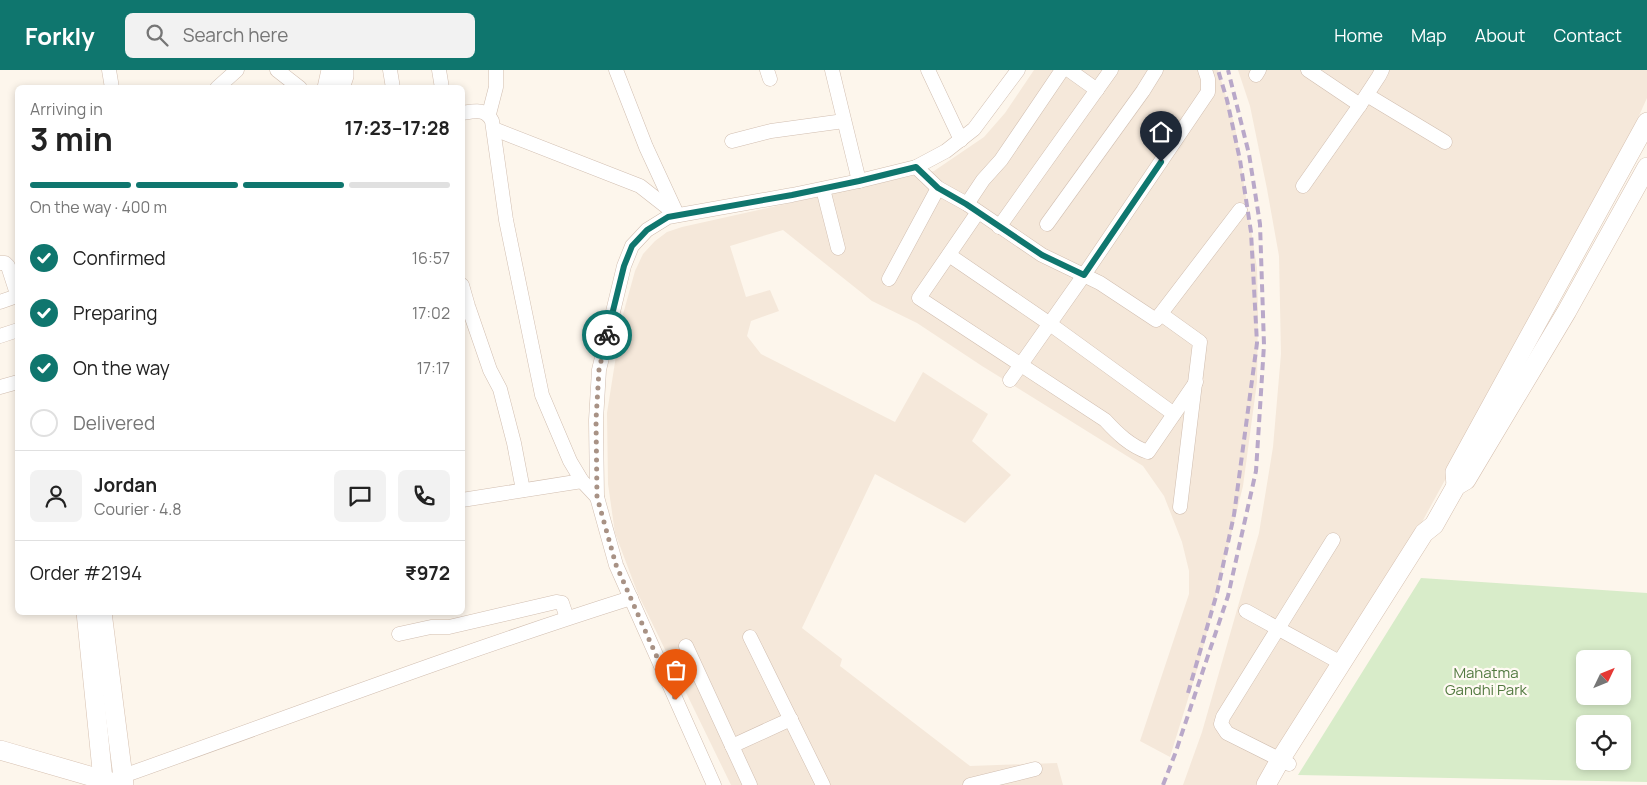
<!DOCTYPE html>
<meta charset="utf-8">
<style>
:root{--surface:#fff;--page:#f2f2f2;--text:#222;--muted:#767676;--line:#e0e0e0;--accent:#0f766e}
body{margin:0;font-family:Manrope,sans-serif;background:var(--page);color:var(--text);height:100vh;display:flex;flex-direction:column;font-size:19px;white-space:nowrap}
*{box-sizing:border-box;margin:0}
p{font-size:16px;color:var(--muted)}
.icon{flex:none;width:28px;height:28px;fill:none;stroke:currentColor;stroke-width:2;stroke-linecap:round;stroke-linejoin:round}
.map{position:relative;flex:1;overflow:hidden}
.drawer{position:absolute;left:15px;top:15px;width:450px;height:530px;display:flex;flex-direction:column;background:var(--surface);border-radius:8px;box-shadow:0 2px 8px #0003}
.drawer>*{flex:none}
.needle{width:32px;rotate:47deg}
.fabs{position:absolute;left:1576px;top:580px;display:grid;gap:10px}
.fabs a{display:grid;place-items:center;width:55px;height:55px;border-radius:8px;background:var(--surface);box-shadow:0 2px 8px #0003;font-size:25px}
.pin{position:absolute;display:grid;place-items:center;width:42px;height:42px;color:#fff;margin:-51px -21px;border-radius:50% 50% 50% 0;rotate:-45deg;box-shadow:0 0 5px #0007}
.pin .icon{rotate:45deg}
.courier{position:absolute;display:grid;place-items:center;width:50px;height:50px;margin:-25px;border:4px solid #0f766e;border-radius:50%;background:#fff;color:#222;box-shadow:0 1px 6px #0007}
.summary em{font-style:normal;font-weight:700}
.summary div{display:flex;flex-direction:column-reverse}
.summary{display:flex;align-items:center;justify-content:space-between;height:85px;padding:0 15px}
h1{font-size:32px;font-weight:700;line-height:38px}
.bar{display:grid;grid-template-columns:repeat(4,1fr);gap:8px 5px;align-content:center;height:60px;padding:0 15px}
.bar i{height:6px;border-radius:4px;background:var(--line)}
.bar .active{background:var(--accent)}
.bar p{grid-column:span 4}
.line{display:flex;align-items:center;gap:12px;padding:0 15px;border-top:1px solid var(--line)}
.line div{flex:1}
.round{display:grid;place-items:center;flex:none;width:52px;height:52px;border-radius:8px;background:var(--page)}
ol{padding:0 15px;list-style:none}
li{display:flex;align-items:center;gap:15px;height:55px}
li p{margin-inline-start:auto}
li .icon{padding:5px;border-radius:50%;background:var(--accent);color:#fff;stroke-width:4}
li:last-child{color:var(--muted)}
li i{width:28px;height:28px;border:2px solid var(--line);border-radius:50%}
header{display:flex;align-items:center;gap:30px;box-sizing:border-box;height:70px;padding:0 25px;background:var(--accent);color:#fff}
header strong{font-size:24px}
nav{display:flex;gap:28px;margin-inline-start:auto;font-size:18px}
.search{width:350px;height:45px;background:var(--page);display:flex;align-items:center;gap:12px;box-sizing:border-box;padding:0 18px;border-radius:8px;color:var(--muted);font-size:19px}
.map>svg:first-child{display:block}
</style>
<header>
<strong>Forkly</strong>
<div class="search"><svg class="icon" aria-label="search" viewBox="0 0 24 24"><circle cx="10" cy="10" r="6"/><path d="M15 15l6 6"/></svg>Search here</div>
<nav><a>Home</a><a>Map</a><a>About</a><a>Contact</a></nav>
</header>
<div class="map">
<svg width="1647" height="715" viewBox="0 0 1647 715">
<rect width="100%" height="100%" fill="#fdf6ec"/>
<g fill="#f5e8da">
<path d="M1034,0H1218L1235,56L1257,198L1258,242L1257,312L1243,416L1200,590L1170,687L1140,671L1189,524V501L1182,472L1164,426L1143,396L982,296L917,253L872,231L783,160L730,176L746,227L770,220L779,241L751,251L747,266L761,284L895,352L923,302L988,344L972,371L1011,405L965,453L875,404L802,558L842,589L840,596L970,696L1057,693L1063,715H731L638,524L615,463L608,414L607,343L622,248L635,201L643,184L655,171L667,162L682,157L934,101L984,67L1005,43Z"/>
<path d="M1238,0H1647V28L1614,101L1410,474L1261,715H1183L1202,662L1259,463L1273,377L1281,284L1279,186L1267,119L1250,36Z"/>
</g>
<path fill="#d8ecc9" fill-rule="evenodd" d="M1421,508L1647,523V712L1298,705ZM1585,589H1622V626H1585ZM1585,654H1622V691H1585Z"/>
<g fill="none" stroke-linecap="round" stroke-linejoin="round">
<defs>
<g id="street">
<path d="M109,0L112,18"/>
<path d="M277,0L300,18"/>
<path d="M390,0L393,18"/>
<path d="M439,0L442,18"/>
<path d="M616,0L646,77L676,142"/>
<path d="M767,0L770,9"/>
<path d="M832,0L859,111"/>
<path d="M928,0L961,70"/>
<path d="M1069,0L1097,20"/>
<path d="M1308,0L1360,35"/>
<path d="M1256,5L1259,0"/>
<path d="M217,18L237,0"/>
<path d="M1367,25L1445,72"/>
<path d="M462,43C475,41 486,38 492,51L506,150L542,325L570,391L582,411L597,427"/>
<path d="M489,44L496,17V0"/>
<path d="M494,59L640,116L677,145"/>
<path d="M732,71L771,61L844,51"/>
<path d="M916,97L938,118L967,134L1042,185L1100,213L1156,250L1240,140"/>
<path d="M1303,116L1360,35L1379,6L1382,0"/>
<path d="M823,119L838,178"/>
<path d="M967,134L983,110L1001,90L1062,0"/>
<path d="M978,142L919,228L1105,350C1117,363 1130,376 1148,382L1196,312"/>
<path d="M1047,154L1143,21L1156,0"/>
<path d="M999,157L1111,0"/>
<path d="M949,185L1050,254L1174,344"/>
<path d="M0,193H5L8,196L18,227"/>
<path d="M889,209L938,118"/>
<path d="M462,215L468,236L490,300L500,319L514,373L523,420"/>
<path d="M0,232L17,226"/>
<path d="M1161,244L1200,272L1180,437"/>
<path d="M0,266L18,260"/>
<path d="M1010,310L1084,205L1208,22V9L1205,0"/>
<path d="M0,317L18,312"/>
<path d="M462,430L582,411"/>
<path d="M1246,541L1341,593"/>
<path d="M399,564L431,557H449L556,532L562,533L567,548"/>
<path d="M750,567L823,715"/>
<path d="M686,576L750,715"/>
<path d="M732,676L791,649"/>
<path d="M1289,694L1227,663L1221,654L1223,647L1333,470"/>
<path d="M123,706C292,646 460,582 631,528"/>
<path d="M714,715L616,495L597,427L596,350L599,300L624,196L632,176L647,160L668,147L792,125L859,111L916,97L946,81L974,59L1018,0"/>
<path d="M970,715L1035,699"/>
</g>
<g id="secondary">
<path d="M327,18L331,0"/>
<path d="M340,18L344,6V0"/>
<path d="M1456,416L1455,402L1647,52"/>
<path d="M86,542L103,710"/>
<path d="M102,542L124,715"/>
<path d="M0,680L114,713"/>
<path d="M1266,715L1280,690L1424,463L1434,455L1456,416L1466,410L1567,241L1647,97"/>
</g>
</defs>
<use href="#street" stroke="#d1beb0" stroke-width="15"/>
<use href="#secondary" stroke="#d6c0b0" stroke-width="20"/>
<use href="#street" stroke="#fff" stroke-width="14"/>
<use href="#secondary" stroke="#fff" stroke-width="19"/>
<g stroke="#b9a8c9" stroke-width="4" stroke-dasharray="8 5" stroke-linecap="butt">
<path d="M1188,623L1217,523L1234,445L1257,273L1251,162L1240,90L1227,30L1218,0"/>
<path d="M1163,715L1175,684L1228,526L1256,401L1264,275L1260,154L1249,84L1228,0"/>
</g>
</g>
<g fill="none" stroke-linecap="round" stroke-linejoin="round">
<path stroke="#a89285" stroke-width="5" stroke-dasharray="0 9" d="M607,265L599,300L596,350L597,427L616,495L676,630"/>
<path stroke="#0f766e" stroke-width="6" d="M607,265L624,196L632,176L647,160L668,147L792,125L859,111L916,97L938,118L966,134L1042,185L1084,205L1161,92"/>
</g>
<g text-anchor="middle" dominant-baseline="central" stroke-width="4.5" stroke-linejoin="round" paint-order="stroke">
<g font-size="15" fill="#537a41" stroke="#fffaf3">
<text x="1486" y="602">Mahatma<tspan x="1486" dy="17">Gandhi Park</tspan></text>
</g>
</g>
</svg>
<div class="fabs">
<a><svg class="needle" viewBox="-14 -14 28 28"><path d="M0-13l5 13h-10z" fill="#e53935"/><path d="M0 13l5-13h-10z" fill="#767676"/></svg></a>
<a><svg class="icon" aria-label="locate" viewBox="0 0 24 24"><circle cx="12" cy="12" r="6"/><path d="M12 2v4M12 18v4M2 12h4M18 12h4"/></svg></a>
</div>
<div class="pin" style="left:676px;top:630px;background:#ea580c"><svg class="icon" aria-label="bag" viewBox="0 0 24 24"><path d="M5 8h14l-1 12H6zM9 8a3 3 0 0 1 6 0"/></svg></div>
<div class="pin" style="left:1161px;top:92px;background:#1f2937"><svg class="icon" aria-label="home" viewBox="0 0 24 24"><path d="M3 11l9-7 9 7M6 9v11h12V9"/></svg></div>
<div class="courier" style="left:607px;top:265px"><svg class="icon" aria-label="bike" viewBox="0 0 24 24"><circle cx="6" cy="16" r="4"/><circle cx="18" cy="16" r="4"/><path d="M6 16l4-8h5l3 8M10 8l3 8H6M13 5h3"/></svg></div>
<section class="drawer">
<div class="summary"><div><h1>3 min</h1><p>Arriving in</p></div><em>17:23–17:28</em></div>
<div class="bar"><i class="active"></i><i class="active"></i><i class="active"></i><i></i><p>On the way · 400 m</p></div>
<ol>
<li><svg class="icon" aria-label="check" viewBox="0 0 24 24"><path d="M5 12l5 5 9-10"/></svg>Confirmed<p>16:57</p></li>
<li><svg class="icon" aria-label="check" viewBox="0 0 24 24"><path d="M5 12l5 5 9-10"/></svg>Preparing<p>17:02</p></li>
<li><svg class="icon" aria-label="check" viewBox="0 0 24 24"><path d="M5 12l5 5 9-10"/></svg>On the way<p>17:17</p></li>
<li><i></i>Delivered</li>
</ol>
<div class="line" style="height:90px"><a class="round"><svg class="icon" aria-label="person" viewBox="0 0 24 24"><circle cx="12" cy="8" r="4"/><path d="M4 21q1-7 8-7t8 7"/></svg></a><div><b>Jordan</b><p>Courier · 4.8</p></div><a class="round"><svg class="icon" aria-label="chat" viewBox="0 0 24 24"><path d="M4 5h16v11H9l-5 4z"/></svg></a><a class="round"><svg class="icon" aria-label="phone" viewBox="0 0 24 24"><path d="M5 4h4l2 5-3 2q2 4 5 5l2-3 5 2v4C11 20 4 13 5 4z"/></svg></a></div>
<div class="line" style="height:65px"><div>Order #2194</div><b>₹972</b></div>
</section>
</div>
